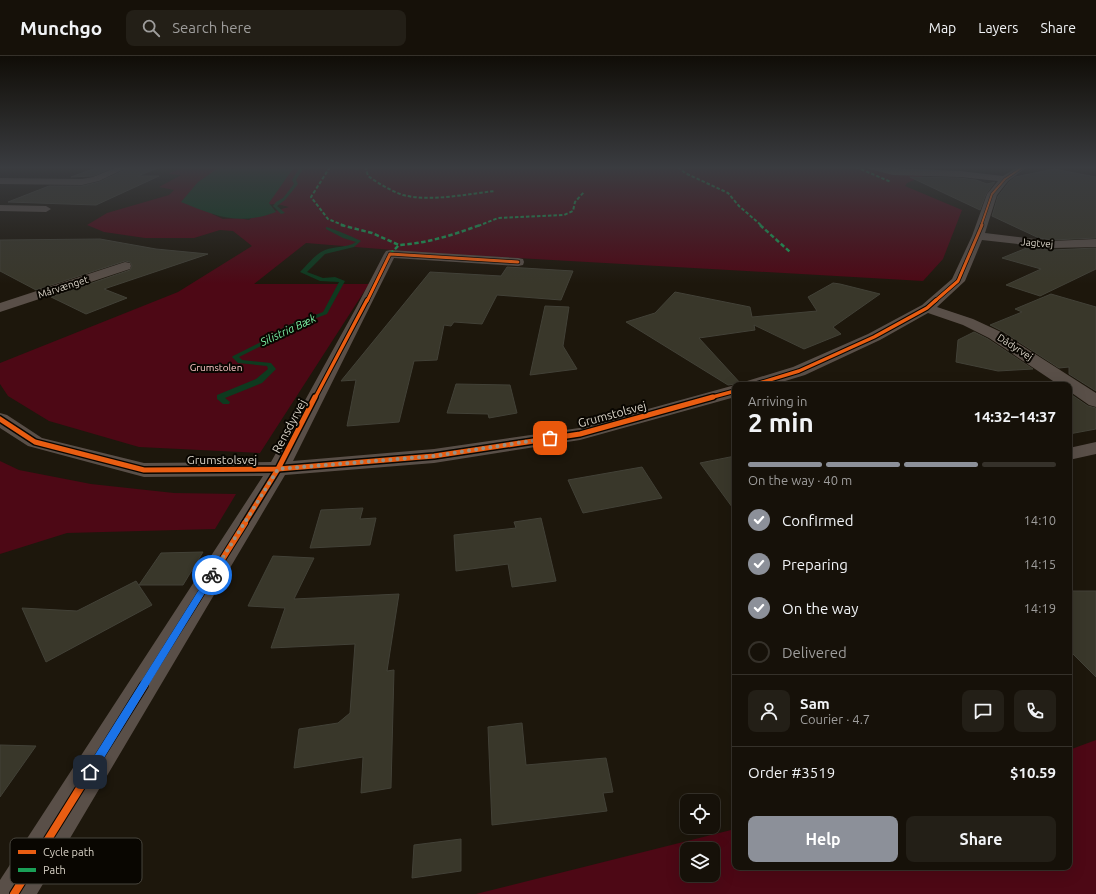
<!DOCTYPE html>
<meta charset="utf-8">
<style>
:root{--surface:#161109;--page:#231f17;--text:#f1f3f6;--muted:#9e9d9c;--line:#35312a;--accent:#8c9099}
body{margin:0;font-family:Ubuntu,sans-serif;background:var(--page);color:var(--text);height:100vh;display:flex;flex-direction:column;font-size:15px;white-space:nowrap}
*{box-sizing:border-box;margin:0}
p{font-size:13px;color:var(--muted)}
.icon{flex:none;width:22px;height:22px;fill:none;stroke:currentColor;stroke-width:2;stroke-linecap:round;stroke-linejoin:round}
.map{position:relative;flex:1;overflow:hidden}
.sheet{position:absolute;left:732px;top:326px;width:340px;height:488px;display:flex;flex-direction:column;background:var(--surface);border-radius:8px;box-shadow:0 4px 16px #0002,0 0 0 1px var(--line)}
.sheet>*{flex:none}
.tools{position:absolute;left:680px;top:738px;display:grid;gap:8px}
.tools a{display:grid;place-items:center;width:40px;height:40px;border-radius:8px;background:var(--surface);box-shadow:0 4px 16px #0002,0 0 0 1px var(--line);font-size:20px}
.pin{position:absolute;display:grid;place-items:center;width:34px;height:34px;color:#fff;margin:-17px;border-radius:8px;box-shadow:0 2px 6px #0006}
.courier{position:absolute;display:grid;place-items:center;width:40px;height:40px;margin:-20px;border:3px solid #1a73e8;border-radius:50%;background:#fff;color:#222;box-shadow:0 1px 5px #0007}
.headline em{font-style:normal;font-weight:700}
.headline div{display:flex;flex-direction:column-reverse}
.headline{display:flex;align-items:center;justify-content:space-between;height:68px;padding:0 16px}
h1{font-size:26px;font-weight:700;line-height:30px}
.bar{display:grid;grid-template-columns:repeat(4,1fr);gap:6px 4px;align-content:center;height:48px;padding:0 16px}
.bar i{height:5px;border-radius:3px;background:var(--line)}
.bar .active{background:var(--accent)}
.bar p{grid-column:span 4}
.line{display:flex;align-items:center;gap:10px;padding:0 16px;border-top:1px solid var(--line)}
.line div{flex:1}
.round{display:grid;place-items:center;flex:none;width:42px;height:42px;border-radius:8px;background:var(--page)}
ol{padding:0 16px;list-style:none}
li{display:flex;align-items:center;gap:12px;height:44px}
li p{margin-inline-start:auto}
li .icon{padding:4px;border-radius:50%;background:var(--accent);color:#fff;stroke-width:4}
li:last-child{color:var(--muted)}
li i{width:22px;height:22px;border:2px solid var(--line);border-radius:50%}
.action{display:flex;gap:8px;margin-top:auto;padding:8px 16px}
.action a{flex:1;height:46px;border-radius:8px;background:var(--accent);color:#fff;font-size:16px;font-weight:700;line-height:46px;text-align:center}
.action a+a{background:var(--page);color:var(--text)}
header{display:flex;align-items:center;gap:24px;box-sizing:border-box;height:56px;padding:0 20px;background:var(--surface);border-bottom:1px solid var(--line)}
header strong{font-size:19px}
nav{display:flex;gap:22px;margin-inline-start:auto;font-size:14px}
.search{width:280px;height:36px;background:var(--page);display:flex;align-items:center;gap:10px;box-sizing:border-box;padding:0 14px;border-radius:8px;color:var(--muted);font-size:15px}
.map>svg:first-child{display:block}
</style>
<header>
<strong>Munchgo</strong>
<div class="search"><svg class="icon" aria-label="search" viewBox="0 0 24 24"><circle cx="10" cy="10" r="6"/><path d="M15 15l6 6"/></svg>Search here</div>
<nav><a>Map</a><a>Layers</a><a>Share</a></nav>
</header>
<div class="map">
<svg width="1096" height="838" viewBox="0 0 1096 838">
<rect width="100%" height="100%" fill="#1d170c"/>
<g fill="#4d0815" fill-rule="evenodd">
<path d="M183,111H858L887,117L926,119L907,127L905,130L962,154L943,203L923,225L430,197L306,187L254,228H369L260,397L139,391L49,365L8,340L0,328V307L178,236L252,190L233,175L220,174L194,182H145L104,176L87,169L107,157L169,139L174,134L159,131L181,119L168,118ZM277,148L289,151L252,161L249,164L238,162L223,163L212,158L218,151Z"/>
<path d="M0,405L19,414L91,428L174,437L236,438L215,473L67,477L0,498Z"/>
<path d="M1096,684V838H476L735,773V811H1069V694ZM687,793H713V819H687Z"/>
</g>
<path fill="#0e3a1f" d="M220,111H294L269,147L276,156C239,170 215,160 181,146L198,126Z"/>
<g fill="none" stroke-linecap="round" stroke-linejoin="round">
<g fill="#0e3a1f" fill-rule="evenodd">
<path d="M300,111H304L296,124L298,128L285,144L277,150L285,157L281,158L273,150L276,146L283,142L294,128L292,124Z"/>
<path d="M326,171C329,171 358,183 361,185L354,191L325,198L307,216L323,222L335,221L345,225L327,258L290,272L263,289L239,301L242,304L271,307L276,313L262,327L225,342L230,346L229,348H223L217,343V339L256,323L268,313L267,310L238,307L232,301L233,300L259,287L286,270L323,256L339,226L320,225L300,216C307,209 315,198 325,194C335,190 347,192 356,186L343,182L326,173Z"/>
</g>
</g>
<g fill="#39372a" stroke="#424137">
<path d="M99,111H114L93,120L71,121Z"/>
<path d="M129,111H160L138,120H159L96,149L8,146L49,130H82L99,126L129,112Z"/>
<path d="M1054,113L1096,121V182L1052,184L1039,182L992,160L998,140L1009,126L1015,121Z"/>
<path d="M910,121L960,122L976,124L987,128L995,126L986,138L980,154Z"/>
<path d="M100,183L156,193L208,198L104,233L127,242L86,258L51,241L130,214L132,210L130,206L125,205L36,234L0,215V184Z"/>
<path d="M1029,191L1052,194L1096,192V213L1040,240L1006,229L1041,213L1002,202Z"/>
<path d="M507,211L573,215L561,244L497,239L482,268L454,266L451,270L444,269L437,304L414,305L399,366L347,370L356,324L341,325L430,216L501,220Z"/>
<path d="M833,227L840,228L880,238L833,271L841,278L804,293L754,269L755,274L699,282L742,329L735,328L728,329L626,266L655,257L675,236L750,251L752,261L817,255L808,241Z"/>
<path d="M1051,238L1096,251V335L1069,318V311L1059,312L1002,275L990,269L1022,256L1015,253Z"/>
<path d="M545,250L569,251L563,290L577,313L530,319Z"/>
<path d="M974,276L988,283L1033,313L998,315L956,306L958,284Z"/>
<path d="M456,328L510,329L517,357L489,362L488,358L447,357Z"/>
<path d="M1069,337L1088,350L1096,352V373L1069,378Z"/>
<path d="M735,400V455L700,407Z"/>
<path d="M642,411L662,442L583,457L568,424Z"/>
<path d="M363,452L360,463L376,462L370,489L310,492L321,454Z"/>
<path d="M541,462L556,525L512,531L508,508L456,515L454,479L516,472L514,466Z"/>
<path d="M203,496L183,529H139L161,497Z"/>
<path d="M273,500L314,502L294,543L399,538L387,615L394,614L391,732L361,737L363,701L294,712L299,673L338,667L350,657L355,588L271,592L285,552L248,550Z"/>
<path d="M136,525L152,549L46,606L22,552L77,555Z"/>
<path d="M1069,535H1096V621L1069,594Z"/>
<path d="M522,667L526,709L606,702L613,736L603,737L607,755L492,769L488,671Z"/>
<path d="M0,689L36,690L0,741Z"/>
<path d="M461,783V815L412,822L414,789Z"/>
</g>
<g fill="none" stroke-linecap="round" stroke-linejoin="round">
<g fill="#594f48" fill-rule="evenodd">
<path d="M117,111H128L99,125L82,129L0,128V122L82,123L93,121Z"/>
<path d="M868,111L960,115L1003,120L1018,111H1027L1008,125L997,139L985,177L1052,185L1096,183V191L1052,192L982,184L965,225L937,251L973,263L1001,276L1096,337V351L1089,349L1069,335V329H1059L989,282L963,269L928,257L880,284L805,319L772,329H744L747,325L793,311L868,278L922,249L952,223L972,180L987,138L998,125L960,121L893,119L869,113Z"/>
<path d="M0,149L46,150L51,153L46,156L0,155Z"/>
<path d="M390,194L518,202L523,203L524,206L523,209L518,210L394,202L293,405L434,393L579,372L735,329V341L580,384L434,407L285,419L37,838H0V824L263,420L144,421L28,390L0,372V357L7,359L42,382L144,407L271,406L356,252L384,198L386,195Z"/>
<path d="M125,206L130,207L131,210L130,213L0,256V247Z"/>
<path d="M1096,386V398L1069,404V392Z"/>
</g>
<g stroke="#1a9f57" stroke-width="2" stroke-dasharray="3.5 2" stroke-linecap="butt">
<path d="M330,111L311,141L328,163L345,170"/>
<path d="M368,111L366,113L368,120C378,127 391,135 403,139C430,146 467,138 495,135"/>
<path d="M678,111L685,117L728,137L739,150L762,170"/>
<path d="M856,111L891,126"/>
<path d="M478,170L498,162L564,159L573,155L575,146L584,136"/>
</g>
<g stroke="#1a9f57" stroke-width="2.5" stroke-dasharray="4.5 2.5" stroke-linecap="butt">
<path d="M341,169L372,177L399,189"/>
<path d="M760,169L790,196"/>
<path d="M390,198L399,189C428,187 453,179 480,169"/>
</g>
<defs>
<path id="cycleway-far5" d="M981,170L992,138L1005,123L1023,111"/>
<g id="cycleway-far4">
<path d="M367,245L390,198L518,206"/>
<path d="M935,245L958,225L982,169"/>
</g>
<g id="cycleway-far3">
<path d="M753,329L799,315L874,281L927,252L936,244"/>
<path d="M315,342L367,244"/>
<path d="M709,342L735,335"/>
</g>
<g id="cycleway-far2">
<path d="M0,363L35,386L144,414L278,413L434,400L580,378L713,341"/>
<path d="M244,468L278,413L315,341"/>
</g>
<path id="cycleway-far1" d="M143,630L245,467"/>
<path id="cycleway" d="M14,838L144,629"/>
</defs>
<use href="#cycleway-far5" stroke="#090601" stroke-width="3"/>
<use href="#cycleway-far4" stroke="#090601" stroke-width="4.5"/>
<use href="#cycleway-far3" stroke="#090601" stroke-width="5.5"/>
<use href="#cycleway-far2" stroke="#090601" stroke-width="8"/>
<use href="#cycleway-far1" stroke="#090601" stroke-width="8"/>
<use href="#cycleway" stroke="#090601" stroke-width="10"/>
<use href="#cycleway-far5" stroke="#e95d12" stroke-width="2"/>
<use href="#cycleway-far4" stroke="#e95d12" stroke-width="3"/>
<use href="#cycleway-far3" stroke="#e95d12" stroke-width="3.5"/>
<use href="#cycleway-far2" stroke="#e95d12" stroke-width="5"/>
<use href="#cycleway-far1" stroke="#e95d12" stroke-width="6"/>
<use href="#cycleway" stroke="#e95d12" stroke-width="8"/>
</g>
<linearGradient id="sky" x2="0" y2="1"><stop stop-color="#100d07"/><stop offset="0.49" stop-color="#3a3c40"/><stop offset="1" stop-color="#3a3c40" stop-opacity="0"/></linearGradient>
<rect width="1096" height="228" fill="url(#sky)"/>
<path fill="#1a73e8" d="M210,516H212L216,519L93,720L90,721L86,720L85,716L86,713Z"/>
<g fill="none" stroke-linecap="round" stroke-linejoin="round">
<path stroke="#979186" stroke-width="4" stroke-dasharray="0 7.2" d="M212,519L278,413L434,400L550,382"/>
</g>
<g text-anchor="middle" dominant-baseline="central" stroke-width="4" stroke-linejoin="round" paint-order="stroke">
<g font-size="10" fill="#d9d3c7" stroke="#090601">
<text transform="translate(1037 187) rotate(4)">Jagtvej</text>
<text transform="translate(63 231) rotate(-18)">Mårvænget</text>
<text transform="translate(1015 291) rotate(33)">Dådyrvej</text>
</g>
<g font-size="10" fill="#fdc8c8" stroke="#090601">
<text x="216" y="311">Grumstolen</text>
</g>
<g font-size="11" font-style="italic" fill="#7cf0a4" stroke="#090601">
<text transform="translate(288 274) rotate(-25)">Silistria Bæk</text>
</g>
<g font-size="12" fill="#d9d3c7" stroke="#090601">
<text transform="translate(612 358) rotate(-15)">Grumstolsvej</text>
<text transform="translate(289 370) rotate(-62)">Rensdyrvej</text>
<text x="222" y="403">Grumstolsvej</text>
</g>
</g>
<rect x="10" y="782" width="132" height="46" rx="6" fill="#090601" stroke="#47443c" stroke-width="1"/>
<rect x="18" y="794" width="18" height="4" fill="#e95d12"/>
<rect x="18" y="812" width="18" height="4" fill="#1a9f57"/>
<g font-size="11" fill="#d9d3c7">
<text x="43" y="800">Cycle path</text>
<text x="43" y="818">Path</text>
</g>
</svg>
<div class="tools">
<a><svg class="icon" aria-label="locate" viewBox="0 0 24 24"><circle cx="12" cy="12" r="6"/><path d="M12 2v4M12 18v4M2 12h4M18 12h4"/></svg></a>
<a><svg class="icon" aria-label="layers" viewBox="0 0 24 24"><path d="M12 4l9 5-9 5-9-5zM3 14l9 5 9-5"/></svg></a>
</div>
<div class="pin" style="left:550px;top:382px;background:#ea580c"><svg class="icon" aria-label="bag" viewBox="0 0 24 24"><path d="M5 8h14l-1 12H6zM9 8a3 3 0 0 1 6 0"/></svg></div>
<div class="pin" style="left:90px;top:716px;background:#1f2937"><svg class="icon" aria-label="home" viewBox="0 0 24 24"><path d="M3 11l9-7 9 7M6 9v11h12V9"/></svg></div>
<div class="courier" style="left:212px;top:519px"><svg class="icon" aria-label="bike" viewBox="0 0 24 24"><circle cx="6" cy="16" r="4"/><circle cx="18" cy="16" r="4"/><path d="M6 16l4-8h5l3 8M10 8l3 8H6M13 5h3"/></svg></div>
<section class="sheet">
<div class="headline"><div><h1>2 min</h1><p>Arriving in</p></div><em>14:32–14:37</em></div>
<div class="bar"><i class="active"></i><i class="active"></i><i class="active"></i><i></i><p>On the way · 40 m</p></div>
<ol>
<li><svg class="icon" aria-label="check" viewBox="0 0 24 24"><path d="M5 12l5 5 9-10"/></svg>Confirmed<p>14:10</p></li>
<li><svg class="icon" aria-label="check" viewBox="0 0 24 24"><path d="M5 12l5 5 9-10"/></svg>Preparing<p>14:15</p></li>
<li><svg class="icon" aria-label="check" viewBox="0 0 24 24"><path d="M5 12l5 5 9-10"/></svg>On the way<p>14:19</p></li>
<li><i></i>Delivered</li>
</ol>
<div class="line" style="height:72px"><a class="round"><svg class="icon" aria-label="person" viewBox="0 0 24 24"><circle cx="12" cy="8" r="4"/><path d="M4 21q1-7 8-7t8 7"/></svg></a><div><b>Sam</b><p>Courier · 4.7</p></div><a class="round"><svg class="icon" aria-label="chat" viewBox="0 0 24 24"><path d="M4 5h16v11H9l-5 4z"/></svg></a><a class="round"><svg class="icon" aria-label="phone" viewBox="0 0 24 24"><path d="M5 4h4l2 5-3 2q2 4 5 5l2-3 5 2v4C11 20 4 13 5 4z"/></svg></a></div>
<div class="line" style="height:52px"><div>Order #3519</div><b>$10.59</b></div>
<div class="action"><a>Help</a><a>Share</a></div>
</section>
</div>
